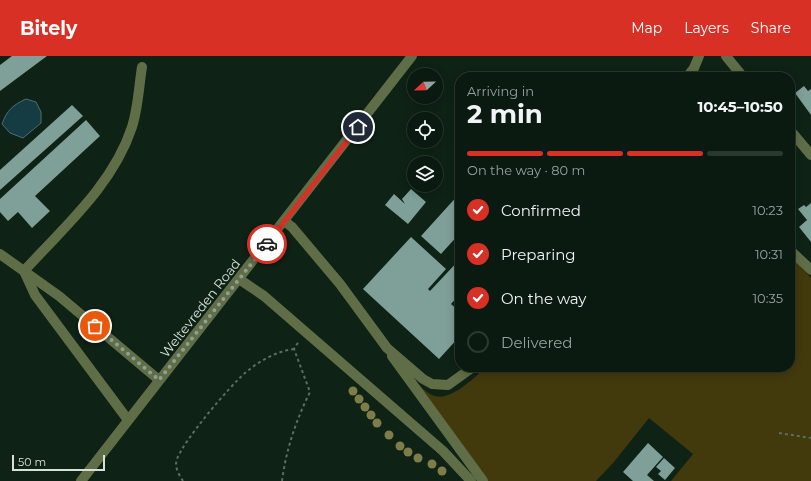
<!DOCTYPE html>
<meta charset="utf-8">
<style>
:root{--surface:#0a1a10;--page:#18271e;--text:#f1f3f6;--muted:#99a19f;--line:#2a3830;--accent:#d93025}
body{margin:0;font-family:Montserrat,sans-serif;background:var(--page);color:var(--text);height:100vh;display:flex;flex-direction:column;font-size:15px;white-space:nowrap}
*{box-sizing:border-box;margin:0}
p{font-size:13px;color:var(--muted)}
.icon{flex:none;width:22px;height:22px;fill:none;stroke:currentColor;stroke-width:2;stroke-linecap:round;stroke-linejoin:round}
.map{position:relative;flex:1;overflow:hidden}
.sheet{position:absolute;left:455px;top:16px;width:340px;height:300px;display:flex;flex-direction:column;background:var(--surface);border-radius:16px;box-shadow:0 2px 10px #0003,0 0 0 1px var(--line)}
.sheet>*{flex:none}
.needle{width:26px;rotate:248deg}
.fabs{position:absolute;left:407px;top:12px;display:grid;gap:8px}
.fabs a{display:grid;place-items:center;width:36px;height:36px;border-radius:50%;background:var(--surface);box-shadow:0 2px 10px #0003,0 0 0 1px var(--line);font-size:20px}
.scale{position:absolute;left:12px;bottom:10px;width:93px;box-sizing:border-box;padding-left:4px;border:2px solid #d6e2d9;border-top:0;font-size:11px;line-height:14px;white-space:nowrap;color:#d6e2d9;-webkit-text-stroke:3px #0e2215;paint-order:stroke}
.pin{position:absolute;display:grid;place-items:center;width:34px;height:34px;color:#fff;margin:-17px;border:2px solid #fff;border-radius:50%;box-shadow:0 1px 4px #0007}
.courier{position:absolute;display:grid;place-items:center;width:40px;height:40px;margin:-20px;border:3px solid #d93025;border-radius:50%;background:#fff;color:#222;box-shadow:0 1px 5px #0007}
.overview em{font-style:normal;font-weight:700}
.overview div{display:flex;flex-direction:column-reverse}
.overview{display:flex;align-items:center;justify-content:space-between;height:68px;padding:0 12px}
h1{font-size:26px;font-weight:700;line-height:30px}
.bar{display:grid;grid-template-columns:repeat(4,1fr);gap:6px 4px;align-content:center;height:48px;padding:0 12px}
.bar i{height:5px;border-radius:3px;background:var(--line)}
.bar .on{background:var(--accent)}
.bar p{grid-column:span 4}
ol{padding:0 12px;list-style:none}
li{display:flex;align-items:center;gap:12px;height:44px}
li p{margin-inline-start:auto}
li .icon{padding:4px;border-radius:50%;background:var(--accent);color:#fff;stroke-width:4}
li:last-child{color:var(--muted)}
li i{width:22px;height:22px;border:2px solid var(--line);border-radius:50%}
header{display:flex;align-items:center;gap:24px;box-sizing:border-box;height:56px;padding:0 20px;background:var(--accent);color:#fff}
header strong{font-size:19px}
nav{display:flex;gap:22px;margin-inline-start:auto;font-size:14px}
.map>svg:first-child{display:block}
</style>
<header>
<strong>Bitely</strong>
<nav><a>Map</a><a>Layers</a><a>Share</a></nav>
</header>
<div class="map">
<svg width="811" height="425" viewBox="0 0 811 425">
<rect width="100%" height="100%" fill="#0e2215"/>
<path fill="#42390d" d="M790,200L811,222V425H671L693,398L649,362L614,406L596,425H483L402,312C410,319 425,338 435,340C451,345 475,321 486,311H790Z"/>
<path fill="#153c43" stroke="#4f6e70" d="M26,43L36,46L41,56V67L23,82L10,77L2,68C7,54 13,49 26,43Z"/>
<g fill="#7f9f99">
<path d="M12,0H47L0,35V9Z"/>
<path d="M804,30L808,35L811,33V59L795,37Z"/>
<path d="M72,49L83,60L0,134V114Z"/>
<path d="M86,64L100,80L35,140L50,155L32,172L18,156L8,165L0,156V143Z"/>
<path d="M411,133L426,146L408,168L385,149L394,138L405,148L402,143Z"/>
<path d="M460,137V177L441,198L421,180Z"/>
<path d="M811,147V186L799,171L807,164L798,153L804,149L806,151Z"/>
<path d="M411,181L446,213L428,233L430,235L460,203V238L451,248L460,256L456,260L460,264V280L439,303L363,233Z"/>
<path d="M648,387L663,401L647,419L654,425H633L623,416Z"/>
<path d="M664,402L675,412L665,424L658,418L661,415L656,411Z"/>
</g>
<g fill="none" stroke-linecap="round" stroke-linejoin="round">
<g stroke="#5c6d62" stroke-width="2" stroke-dasharray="3 3" stroke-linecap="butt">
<path d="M779,377L811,382"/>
<path d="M183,425C179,419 174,411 177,403C184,384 229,331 245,317C259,305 277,295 294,293"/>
<path d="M282,425C286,394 296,364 310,336L294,293L299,285"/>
</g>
<g stroke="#606e47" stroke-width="10">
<path d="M726,0L743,21"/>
<path d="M687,21L694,12L699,0"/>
<path d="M790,74L811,99"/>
<path d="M284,165L292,171L340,228L387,292L423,323L432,328L448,329L473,311"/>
<path d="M790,194L811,214"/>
<path d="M0,198L59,240L159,324"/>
<path d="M239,223L264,240L443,395L471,425"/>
<path d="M392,300L483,425"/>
<path d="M128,364L35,239L24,215C64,171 113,129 132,71C138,52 139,30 142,11"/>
<path d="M81,425L412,0"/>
</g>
</g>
<g fill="#7e7c49">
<circle cx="353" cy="335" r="4.5"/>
<circle cx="359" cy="343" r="4.5"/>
<circle cx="365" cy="351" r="4.5"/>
<circle cx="371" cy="359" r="4.5"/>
<circle cx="377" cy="367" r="4.5"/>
<circle cx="389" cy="379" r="4.5"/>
<circle cx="400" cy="390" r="4.5"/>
<circle cx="408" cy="396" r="4.5"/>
<circle cx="418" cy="402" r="4.5"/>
<circle cx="432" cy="408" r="4.5"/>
<circle cx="442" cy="415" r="4.5"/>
</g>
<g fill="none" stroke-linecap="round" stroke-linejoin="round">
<path stroke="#909f94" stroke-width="4" stroke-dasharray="0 7.2" d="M95,270L159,324L267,188"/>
<path stroke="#d93025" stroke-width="5" d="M267,188L358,71"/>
</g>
<g text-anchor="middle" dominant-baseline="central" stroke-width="4" stroke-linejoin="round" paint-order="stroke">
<g font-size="13" fill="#d6e2d9" stroke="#0e2215">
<text transform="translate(200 252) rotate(-52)">Weltevreden Road</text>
</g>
</g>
</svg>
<div class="fabs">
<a><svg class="needle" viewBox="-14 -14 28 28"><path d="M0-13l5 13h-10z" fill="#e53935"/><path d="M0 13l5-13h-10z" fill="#99a19f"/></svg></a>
<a><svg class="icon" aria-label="locate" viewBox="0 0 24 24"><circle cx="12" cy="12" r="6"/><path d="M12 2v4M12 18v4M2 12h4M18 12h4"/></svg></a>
<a><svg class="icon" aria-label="layers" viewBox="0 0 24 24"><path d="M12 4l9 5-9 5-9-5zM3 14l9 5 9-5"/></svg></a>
</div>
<div class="scale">50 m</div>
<div class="pin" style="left:95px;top:270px;background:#ea580c"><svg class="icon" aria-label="bag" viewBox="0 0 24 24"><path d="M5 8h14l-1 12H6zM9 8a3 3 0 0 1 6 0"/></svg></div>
<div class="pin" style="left:358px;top:71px;background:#1f2937"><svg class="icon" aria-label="home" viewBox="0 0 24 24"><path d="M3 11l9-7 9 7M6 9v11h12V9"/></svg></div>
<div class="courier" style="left:267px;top:188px"><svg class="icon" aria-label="car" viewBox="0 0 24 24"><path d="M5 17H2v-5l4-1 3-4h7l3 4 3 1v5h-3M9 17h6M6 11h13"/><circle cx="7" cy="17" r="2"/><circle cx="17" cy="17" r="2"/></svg></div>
<section class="sheet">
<div class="overview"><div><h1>2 min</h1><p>Arriving in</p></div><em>10:45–10:50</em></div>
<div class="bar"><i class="on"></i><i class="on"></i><i class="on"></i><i></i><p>On the way · 80 m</p></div>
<ol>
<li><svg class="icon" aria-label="check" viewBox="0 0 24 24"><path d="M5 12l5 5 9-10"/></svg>Confirmed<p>10:23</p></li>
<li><svg class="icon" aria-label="check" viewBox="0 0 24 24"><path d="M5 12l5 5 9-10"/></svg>Preparing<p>10:31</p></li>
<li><svg class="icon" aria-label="check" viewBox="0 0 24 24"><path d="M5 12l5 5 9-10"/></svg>On the way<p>10:35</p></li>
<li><i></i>Delivered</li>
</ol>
</section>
</div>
